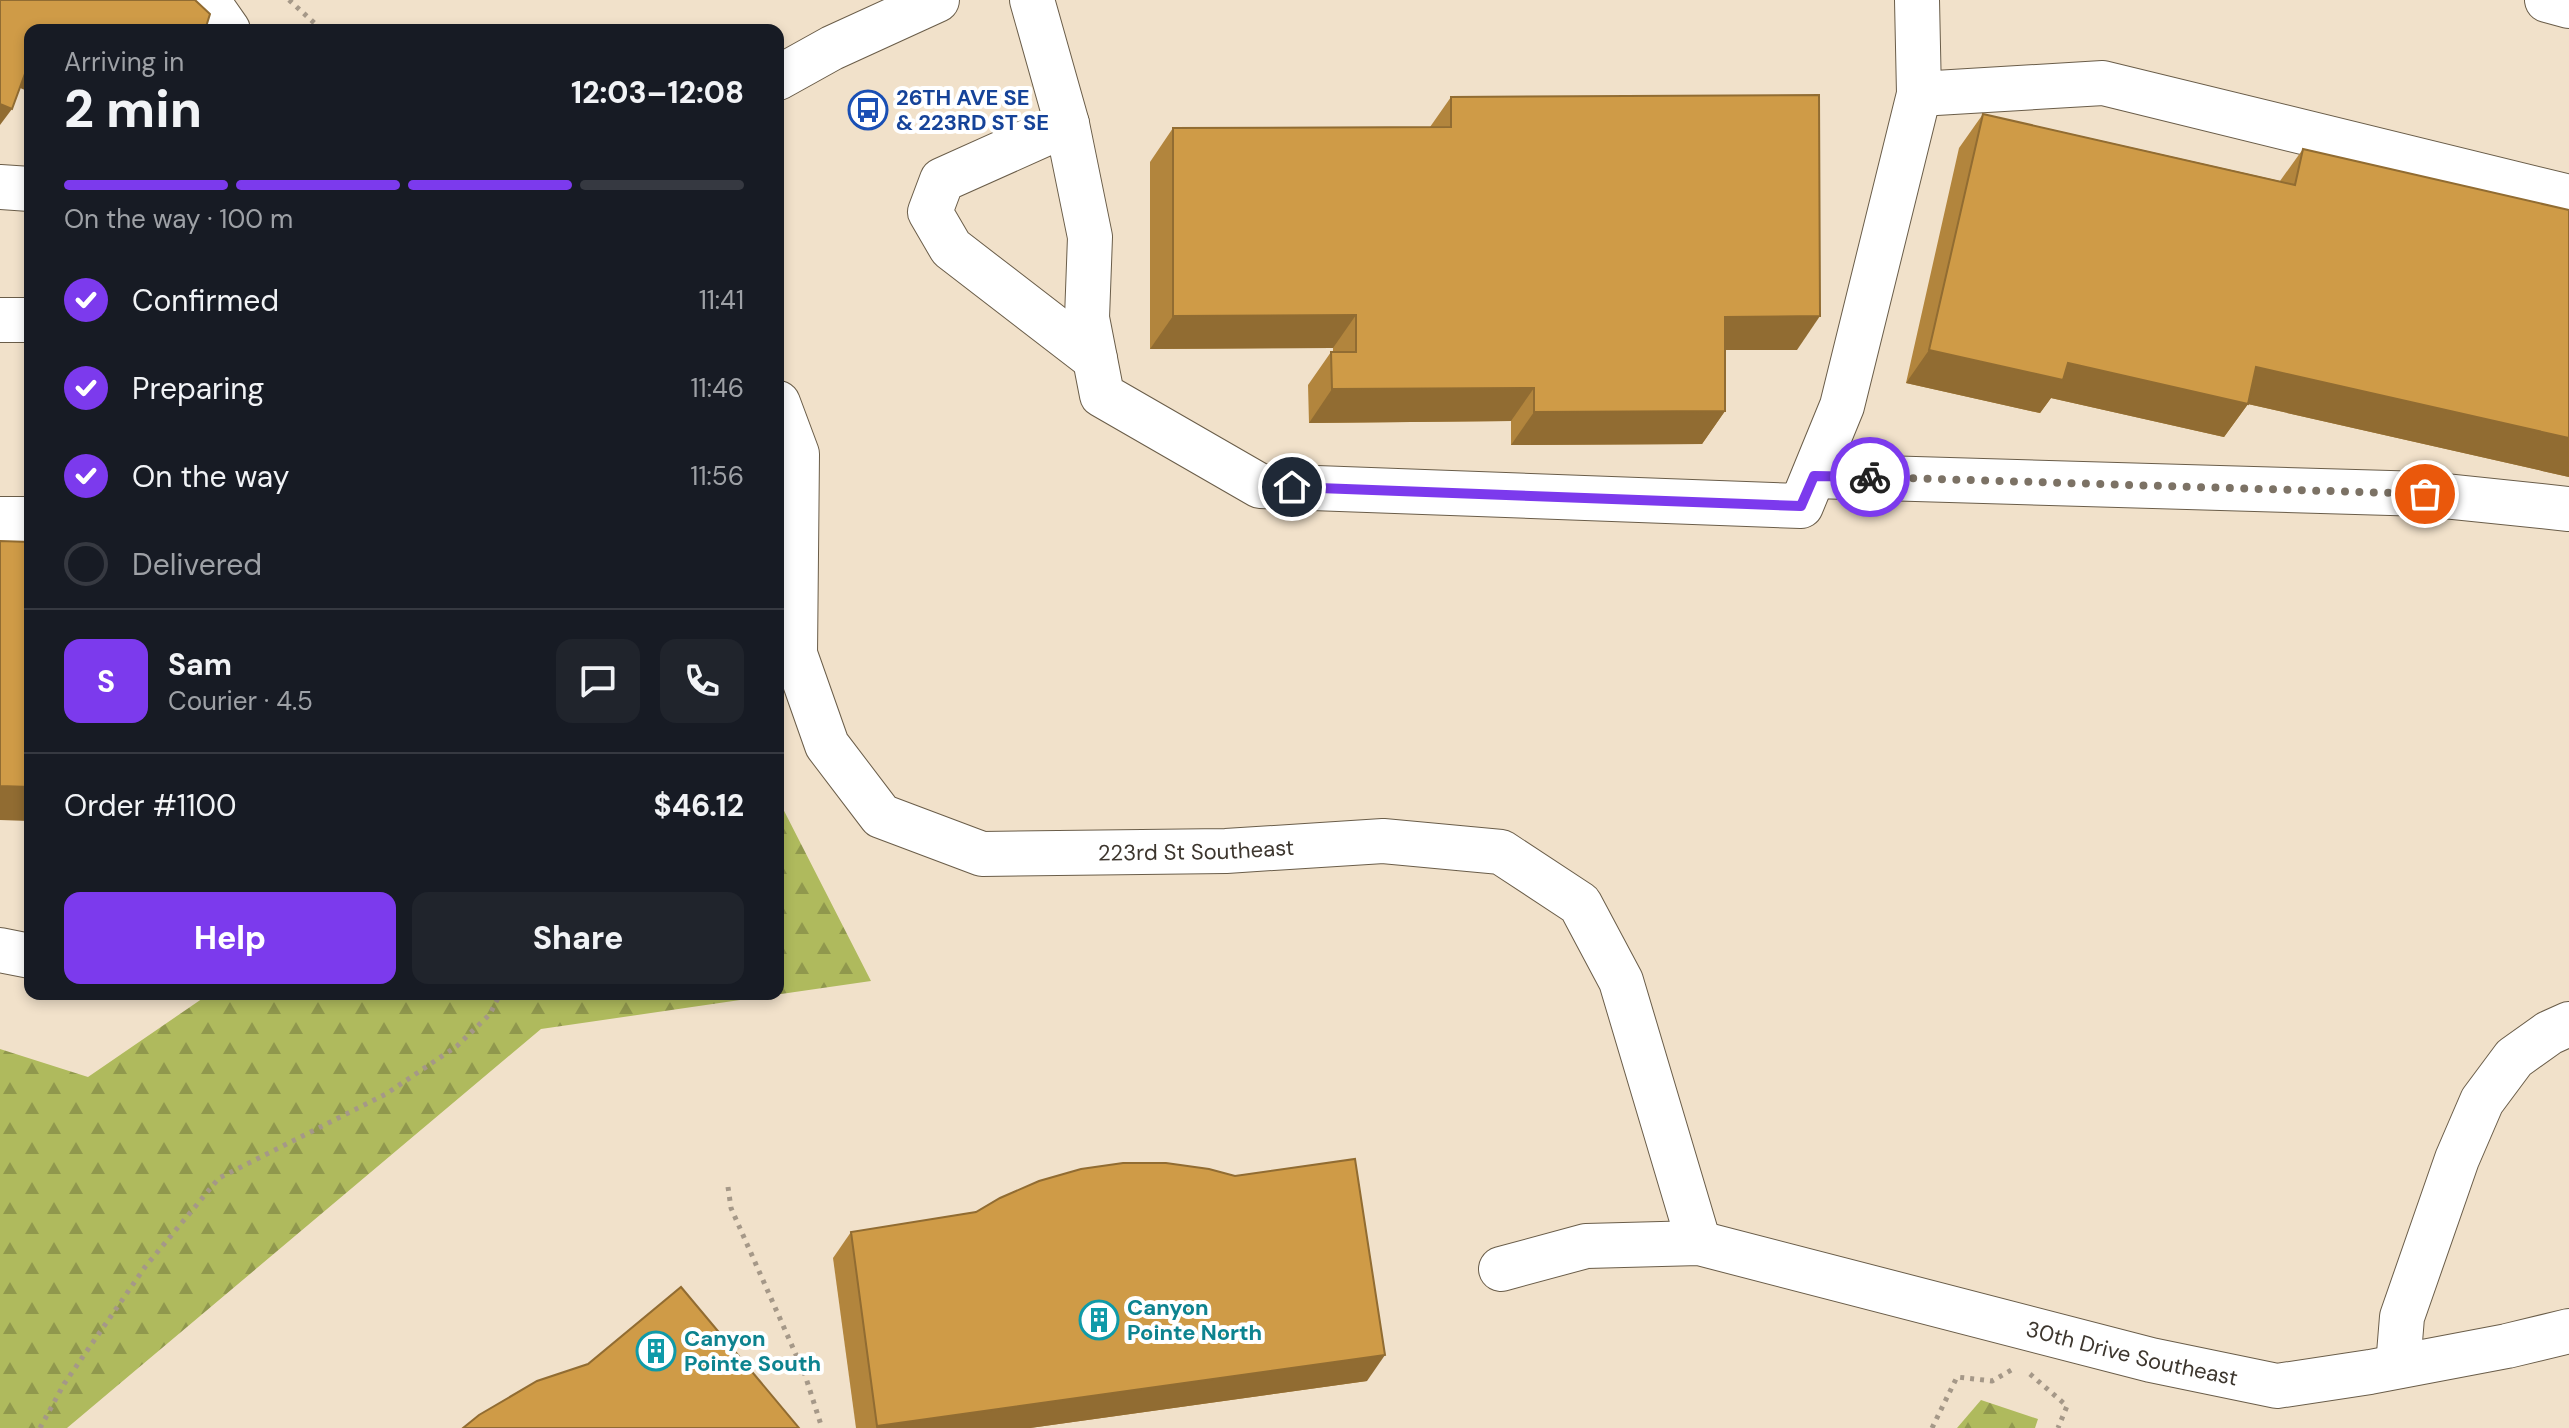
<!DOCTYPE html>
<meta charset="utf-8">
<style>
:root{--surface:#171b24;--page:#20242c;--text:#f1f3f6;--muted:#9ea1a6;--line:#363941;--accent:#7c3aed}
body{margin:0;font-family:"DM Sans",sans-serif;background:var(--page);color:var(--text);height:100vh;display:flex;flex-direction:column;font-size:30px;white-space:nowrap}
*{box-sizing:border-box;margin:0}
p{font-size:26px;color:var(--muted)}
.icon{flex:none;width:44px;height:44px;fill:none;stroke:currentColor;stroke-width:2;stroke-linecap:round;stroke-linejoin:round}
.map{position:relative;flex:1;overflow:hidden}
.panel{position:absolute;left:24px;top:24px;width:760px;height:976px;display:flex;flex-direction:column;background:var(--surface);border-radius:16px;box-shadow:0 4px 12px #0003}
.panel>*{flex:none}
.pin{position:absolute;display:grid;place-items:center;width:68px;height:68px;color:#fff;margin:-34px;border:4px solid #fff;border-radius:50%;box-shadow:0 2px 8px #0007}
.courier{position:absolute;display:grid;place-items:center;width:80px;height:80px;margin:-40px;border:6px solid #7c3aed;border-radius:50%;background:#fff;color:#222;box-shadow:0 2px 10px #0007}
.overview em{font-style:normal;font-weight:800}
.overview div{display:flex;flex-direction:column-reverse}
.overview{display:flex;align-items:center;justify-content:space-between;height:136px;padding:0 40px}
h1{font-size:52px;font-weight:800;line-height:60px}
.bar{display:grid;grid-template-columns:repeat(4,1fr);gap:12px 8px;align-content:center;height:96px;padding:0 40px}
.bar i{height:10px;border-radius:6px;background:var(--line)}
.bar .on{background:var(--accent)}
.bar p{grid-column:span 4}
.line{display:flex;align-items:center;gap:20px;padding:0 40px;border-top:2px solid var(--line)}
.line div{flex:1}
.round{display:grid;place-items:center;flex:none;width:84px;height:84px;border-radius:16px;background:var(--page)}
ol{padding:0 40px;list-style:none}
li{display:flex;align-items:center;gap:24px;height:88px}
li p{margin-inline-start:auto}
li .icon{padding:8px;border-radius:50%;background:var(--accent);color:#fff;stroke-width:4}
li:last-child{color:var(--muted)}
li i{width:44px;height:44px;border:4px solid var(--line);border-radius:50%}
.cta{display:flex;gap:16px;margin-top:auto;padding:16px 40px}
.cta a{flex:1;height:92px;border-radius:16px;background:var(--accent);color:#fff;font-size:32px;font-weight:800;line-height:92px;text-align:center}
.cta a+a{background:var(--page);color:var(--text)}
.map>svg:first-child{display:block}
</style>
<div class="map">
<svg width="2569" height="1428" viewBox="0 0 2569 1428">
<defs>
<pattern id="forest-firs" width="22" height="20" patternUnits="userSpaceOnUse" patternTransform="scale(2)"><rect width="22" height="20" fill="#afba5d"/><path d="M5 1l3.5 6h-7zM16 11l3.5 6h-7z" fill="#90984d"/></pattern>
</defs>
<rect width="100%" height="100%" fill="#f1e1ca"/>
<g fill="url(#forest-firs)">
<path d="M778,799L871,981L541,1029L67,1428H0V1049L88,1077L209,994H778Z"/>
<path d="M1981,1400L2038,1419L2035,1428H1957Z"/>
</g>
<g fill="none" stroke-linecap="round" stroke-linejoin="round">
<defs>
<g id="minor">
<path d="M202,0L214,10L228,30"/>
<path d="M1032,0L1067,124L1090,237L1087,318L1102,395L1260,486L1801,506L1842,406L1919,94L1917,0"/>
<path d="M2547,0L2569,6"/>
<path d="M778,78L832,48L937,0"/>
<path d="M1919,94L2103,83L2569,197"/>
<path d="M1067,124L942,180L930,212L951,248L1095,359"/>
<path d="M0,187L30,189"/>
<path d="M0,320H30"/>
<path id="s1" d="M778,403L797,454L795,654L827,745L881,816L982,854L1226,851L1383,841L1501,852L1580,904L1621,981L1699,1243"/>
<path d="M1814,476L2425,494L2569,509"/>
<path d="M0,519H30"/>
<path d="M0,950L30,956"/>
<path id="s2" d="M1501,1269L1586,1246L1699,1243L2151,1360L2277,1386L2370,1372L2507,1346L2569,1331"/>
<path d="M2398,1366L2402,1317L2457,1159L2482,1101L2514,1058L2549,1033L2569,1024"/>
</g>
</defs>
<use href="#minor" stroke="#6a5d49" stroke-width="46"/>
<g stroke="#a59888" stroke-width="5" stroke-dasharray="4 6" stroke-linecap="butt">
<path d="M289,0L322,30"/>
<path d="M728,1187L731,1208L805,1375L822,1428"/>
<path d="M2030,1374L2067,1406L2058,1428"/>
<path d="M40,1428L64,1384L145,1267L219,1178L386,1094L457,1046L490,1014L500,994"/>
<path d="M1932,1428L1957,1377L1992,1381L2015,1368"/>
</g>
<use href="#minor" stroke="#fff" stroke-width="44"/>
</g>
<g fill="#b2853d">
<path d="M1451,97L1797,350H1725V411L1702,444L1511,445V421L1309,423L1308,385L1331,352H1333V348L1150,349V162L1173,128L1430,127Z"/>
<path d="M1983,114L2280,181L2303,149L2569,210V477L2248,404L2224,437L2051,398L2040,413L1906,383L1959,148Z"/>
<path d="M851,1232L1367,1381L1030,1428H856L833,1258Z"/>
</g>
<g fill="#916c32">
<path d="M30,56V92L10,84Z"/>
<path d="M0,104L12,109L0,125Z"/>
<path d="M1356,315L1333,348L1150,349L1173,316Z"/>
<path d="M1820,316L1797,350H1701L1725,317Z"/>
<path d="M1929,350L2068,363L2256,367L2569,438V477L2248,404L2224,437L2051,398L2040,413L1906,383Z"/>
<path d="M1534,388L1511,421L1309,423L1332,389Z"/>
<path d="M1725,411L1702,444L1511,445L1534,412Z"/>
<path d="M0,786L30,787V821L0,820Z"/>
<path d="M1385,1355L1367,1381L1030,1428H876L877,1426Z"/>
</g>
<g fill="#cf9b47" stroke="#916c32" stroke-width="2">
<path d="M0,0H195L210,14L205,30H30V60L12,109L0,104Z"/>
<path d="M1819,95L1820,316L1725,317V411L1534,412V388L1332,389L1331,352H1356V315L1173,316V128L1451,127V97Z"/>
<path d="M1983,114L2295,185L2303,149L2569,210V438L2256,367L2248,404L2068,363L2063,380L1929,350Z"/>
<path d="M0,541L30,542V787L0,786Z"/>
<path d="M1355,1159L1385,1355L877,1426L851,1232L976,1212L1000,1198L1039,1181L1081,1169L1123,1163H1166L1209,1169L1235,1176Z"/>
<path d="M681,1287L799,1428H463L479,1415L537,1381L588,1364Z"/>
</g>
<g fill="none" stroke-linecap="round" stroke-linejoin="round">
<path stroke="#7c7265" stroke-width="8" stroke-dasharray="0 14.4" d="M1870,477L2425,494"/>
<path stroke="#7c3aed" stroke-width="10" d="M1292,487L1801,506L1814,476L1870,477"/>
</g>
<defs>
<symbol id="bus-ring" viewBox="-11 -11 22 22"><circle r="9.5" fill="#fff" stroke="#1a4fb4" stroke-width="1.5"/><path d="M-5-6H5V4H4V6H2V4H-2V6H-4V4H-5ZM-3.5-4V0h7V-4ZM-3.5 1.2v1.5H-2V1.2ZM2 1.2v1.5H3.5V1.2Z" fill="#1a4fb4"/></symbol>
<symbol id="building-ring" viewBox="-11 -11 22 22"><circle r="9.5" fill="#fff" stroke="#0f9aa8" stroke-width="1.5"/><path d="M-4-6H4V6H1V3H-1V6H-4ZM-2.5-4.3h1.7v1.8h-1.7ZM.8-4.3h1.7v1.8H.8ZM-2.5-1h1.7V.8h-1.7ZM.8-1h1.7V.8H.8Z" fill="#0f9aa8"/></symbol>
</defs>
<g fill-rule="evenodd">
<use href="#bus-ring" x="846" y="88" width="44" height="44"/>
<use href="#building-ring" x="1077" y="1298" width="44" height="44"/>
<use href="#building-ring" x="634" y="1329" width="44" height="44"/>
</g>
<g text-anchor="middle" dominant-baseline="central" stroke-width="8" stroke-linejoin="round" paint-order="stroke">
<g font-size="22" font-weight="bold" fill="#164399" stroke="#fff" text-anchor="start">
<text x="896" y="97">26TH AVE SE<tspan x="896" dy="25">&amp; 223RD ST SE</tspan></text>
</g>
<g font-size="22" fill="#3d362e" stroke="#fff">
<text stroke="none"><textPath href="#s1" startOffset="762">223rd St Southeast</textPath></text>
<text stroke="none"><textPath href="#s2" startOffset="648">30th Drive Southeast</textPath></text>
</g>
<g font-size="22" font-weight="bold" fill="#0d838f" stroke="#fff" text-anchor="start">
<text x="1127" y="1307">Canyon<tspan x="1127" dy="25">Pointe North</tspan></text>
<text x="684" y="1338">Canyon<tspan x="684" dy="25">Pointe South</tspan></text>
</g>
</g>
</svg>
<div class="pin" style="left:2425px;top:494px;background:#ea580c"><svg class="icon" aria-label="bag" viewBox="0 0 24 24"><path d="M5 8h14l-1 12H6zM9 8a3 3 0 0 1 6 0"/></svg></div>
<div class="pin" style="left:1292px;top:487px;background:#1f2937"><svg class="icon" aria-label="home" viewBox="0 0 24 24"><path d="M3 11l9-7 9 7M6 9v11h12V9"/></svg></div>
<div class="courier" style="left:1870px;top:477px"><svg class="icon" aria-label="bike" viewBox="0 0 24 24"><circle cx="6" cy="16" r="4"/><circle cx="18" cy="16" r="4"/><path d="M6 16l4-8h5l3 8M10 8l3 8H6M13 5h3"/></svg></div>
<section class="panel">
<div class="overview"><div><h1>2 min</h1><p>Arriving in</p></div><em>12:03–12:08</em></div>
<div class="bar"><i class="on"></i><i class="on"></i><i class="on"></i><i></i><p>On the way · 100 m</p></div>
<ol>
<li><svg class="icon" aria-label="check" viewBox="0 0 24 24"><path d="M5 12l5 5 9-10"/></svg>Confirmed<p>11:41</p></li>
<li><svg class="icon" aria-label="check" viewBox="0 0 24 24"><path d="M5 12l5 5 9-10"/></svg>Preparing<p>11:46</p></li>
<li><svg class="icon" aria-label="check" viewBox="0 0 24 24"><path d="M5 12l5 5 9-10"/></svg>On the way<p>11:56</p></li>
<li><i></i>Delivered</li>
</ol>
<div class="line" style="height:144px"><b class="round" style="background:var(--accent);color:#fff">S</b><div><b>Sam</b><p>Courier · 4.5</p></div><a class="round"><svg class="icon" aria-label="chat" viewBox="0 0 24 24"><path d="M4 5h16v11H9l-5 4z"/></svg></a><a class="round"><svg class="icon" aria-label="phone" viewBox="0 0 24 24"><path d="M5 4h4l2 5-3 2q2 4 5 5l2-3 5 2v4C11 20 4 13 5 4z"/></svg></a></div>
<div class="line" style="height:104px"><div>Order #1100</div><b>$46.12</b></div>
<div class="cta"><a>Help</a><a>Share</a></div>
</section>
</div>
